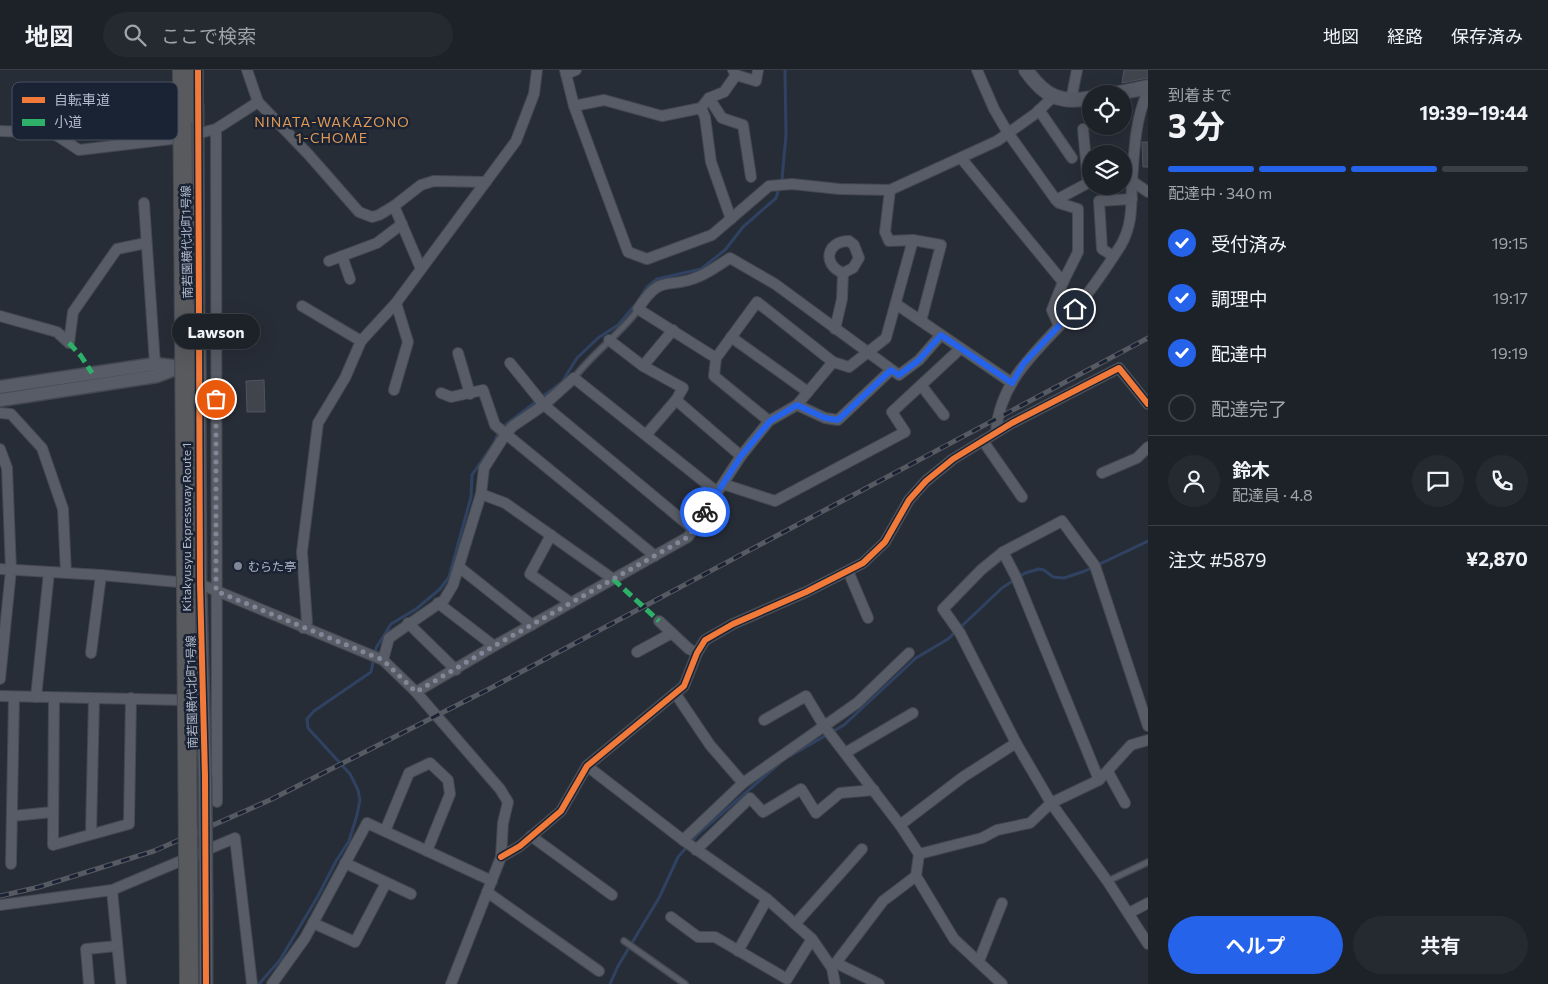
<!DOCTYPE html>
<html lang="ja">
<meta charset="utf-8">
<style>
:root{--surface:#1d2229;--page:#252a31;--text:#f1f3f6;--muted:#a0a4a8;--line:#3b3f46;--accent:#2563eb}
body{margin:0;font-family:Commissioner,"Noto Sans JP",sans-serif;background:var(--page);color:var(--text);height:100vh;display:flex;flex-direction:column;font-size:19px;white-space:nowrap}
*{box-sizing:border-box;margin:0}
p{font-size:16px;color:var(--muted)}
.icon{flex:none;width:28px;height:28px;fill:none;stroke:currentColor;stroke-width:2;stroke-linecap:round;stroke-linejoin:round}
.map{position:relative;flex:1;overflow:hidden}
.drawer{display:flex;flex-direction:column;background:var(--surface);width:400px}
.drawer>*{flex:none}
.tools{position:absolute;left:1082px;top:15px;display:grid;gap:10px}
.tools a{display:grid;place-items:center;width:50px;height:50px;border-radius:50%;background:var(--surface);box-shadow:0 5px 20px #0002,0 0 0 1px var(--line);font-size:25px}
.pin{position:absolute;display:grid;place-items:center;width:42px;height:42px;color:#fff;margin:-21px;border:2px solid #fff;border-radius:50%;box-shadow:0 1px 5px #0007}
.courier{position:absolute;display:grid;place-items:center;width:50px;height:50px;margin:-25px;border:4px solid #2563eb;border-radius:50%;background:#fff;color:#222;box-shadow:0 1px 6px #0007}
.bubble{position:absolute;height:35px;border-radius:18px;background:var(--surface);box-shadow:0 5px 20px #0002,0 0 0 1px var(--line);font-size:16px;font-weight:700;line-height:35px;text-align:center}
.overview em{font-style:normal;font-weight:700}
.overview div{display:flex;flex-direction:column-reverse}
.overview{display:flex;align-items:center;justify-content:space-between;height:85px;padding:0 20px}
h1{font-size:32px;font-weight:700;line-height:38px}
.bar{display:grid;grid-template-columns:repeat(4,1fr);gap:8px 5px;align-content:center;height:60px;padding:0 20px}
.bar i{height:6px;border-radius:4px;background:var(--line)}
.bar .current{background:var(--accent)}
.bar p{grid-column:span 4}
.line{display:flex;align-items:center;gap:12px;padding:0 20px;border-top:1px solid var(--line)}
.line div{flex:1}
.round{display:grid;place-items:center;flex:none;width:52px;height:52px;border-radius:26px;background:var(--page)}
ol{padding:0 20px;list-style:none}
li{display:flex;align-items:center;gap:15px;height:55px}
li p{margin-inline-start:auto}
li .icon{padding:5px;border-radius:50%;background:var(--accent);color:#fff;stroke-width:4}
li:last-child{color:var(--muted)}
li i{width:28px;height:28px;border:2px solid var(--line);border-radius:50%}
.cta{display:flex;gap:10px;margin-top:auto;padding:10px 20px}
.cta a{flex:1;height:58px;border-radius:30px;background:var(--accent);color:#fff;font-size:20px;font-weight:700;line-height:58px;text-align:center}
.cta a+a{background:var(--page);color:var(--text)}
header{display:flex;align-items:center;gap:30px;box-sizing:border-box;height:70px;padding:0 25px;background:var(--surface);border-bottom:1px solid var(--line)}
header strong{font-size:24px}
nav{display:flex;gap:28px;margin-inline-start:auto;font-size:18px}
.search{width:350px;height:45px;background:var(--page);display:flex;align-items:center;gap:12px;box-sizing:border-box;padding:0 18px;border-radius:28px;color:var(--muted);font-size:19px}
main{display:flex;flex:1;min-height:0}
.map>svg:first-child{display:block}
</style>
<header>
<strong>地図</strong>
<div class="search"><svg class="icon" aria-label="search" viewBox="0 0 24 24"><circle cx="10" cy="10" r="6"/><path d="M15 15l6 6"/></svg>ここで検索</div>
<nav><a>地図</a><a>経路</a><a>保存済み</a></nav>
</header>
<main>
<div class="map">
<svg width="1148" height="914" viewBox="0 0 1148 914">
<rect width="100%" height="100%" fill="#272d37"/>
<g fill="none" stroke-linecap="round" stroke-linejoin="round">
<g stroke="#304261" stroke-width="3">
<path d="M640,228L647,217L657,209L701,199L725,180L743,157L776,128L782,109L786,65L785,0"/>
<path d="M790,686L844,655L916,588L948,569L1002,518L1025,503L1039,499L1044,500L1053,507L1064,508L1085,501L1148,471"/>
<path d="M259,914L280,890L318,826L336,791L349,771L357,745L360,730L358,720L350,704L308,658L307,649L314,641L371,602L376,578L391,554L416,539L440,519L449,507L471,427L472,405L494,373L500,359L562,312L577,288L598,268L618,255L635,235"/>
<path d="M610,914L618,896L659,828L678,787L698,764L780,693"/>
</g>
</g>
<g fill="#3f444d" stroke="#4f5560">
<path d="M1124,0H1148V8L1122,13Z"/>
<path d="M1142,72H1148V97H1143Z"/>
<path d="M264,310L265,342H247L246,311Z"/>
</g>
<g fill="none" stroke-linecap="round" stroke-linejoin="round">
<defs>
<g id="service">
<path d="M574,308C593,283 619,265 638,240"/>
<path d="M1108,811L1148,792"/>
<path d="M624,871L685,914"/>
</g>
<g id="minor">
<path d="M247,0L258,32L309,85L359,142L372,147L379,145L394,136L421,199"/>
<path d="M565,0L574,36L628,182L647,189L712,165L769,116L792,114L839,119L890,120L997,71L1035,44L1053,27"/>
<path d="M977,0L994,39L1008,63L1056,130L1059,133L1078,139V182L1063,212"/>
<path d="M566,4L576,0"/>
<path d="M736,5L756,11L758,0"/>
<path d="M709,28L722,48L743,55L751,107"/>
<path d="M1071,30L1077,0"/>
<path d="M574,36L604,30L662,46L701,38L709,28L724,22L736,5L733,0"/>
<path d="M701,38L705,47L711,92L731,149"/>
<path d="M1039,40L1072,88"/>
<path d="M216,59L217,732"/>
<path d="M0,61L53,63L79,80L180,68L216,59L258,32"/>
<path d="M961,88L1063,212L1052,240L1059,256"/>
<path d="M1132,111L1148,122"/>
<path d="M1056,130L1088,113L1083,59"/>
<path d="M144,133L155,294"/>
<path d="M394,136L421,115L434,111L486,112"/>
<path d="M913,170L941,175L921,251"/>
<path d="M342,186L350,209"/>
<path d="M1113,186L1102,179L1099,131L1132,129"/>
<path d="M329,191L377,173L402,154"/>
<path d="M896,234L1012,313"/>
<path d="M302,236L361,271"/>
<path d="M0,246L57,262L69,273L73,242L117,179L146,173"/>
<path d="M835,259L842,229L843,203C822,195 826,171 849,171L854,175L859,188L853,198L843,203"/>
<path d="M731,267L808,322"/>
<path d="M609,270L643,296L683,318L676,330L646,365"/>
<path d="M458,283L470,324"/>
<path d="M716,288L757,232L833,292"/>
<path d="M510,293L544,335L693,459"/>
<path d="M643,296L673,260"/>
<path d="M921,315L944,345"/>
<path d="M394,320L408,272L396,233"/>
<path d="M441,323L451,327L483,320L495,355L655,486"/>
<path d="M676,330L741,386"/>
<path d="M797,335L825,348L838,350L891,300"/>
<path d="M0,343L11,344L42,378L63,439L66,503"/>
<path d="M769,351L714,306L716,288L638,239C662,201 668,221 700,206C710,202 720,194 730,188L775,214L899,305L919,290L941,265"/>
<path d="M996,362C1000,308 1041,278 1074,240C1092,220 1107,197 1121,175C1133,154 1131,135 1132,112C1134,84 1135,47 1148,22"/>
<path d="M983,371L1022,427"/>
<path d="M0,379L7,398L11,500L0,609"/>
<path d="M1102,403L1137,388L1148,377"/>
<path d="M723,414L775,431L905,362L892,342L960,279"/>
<path d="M481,424L505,433L613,509"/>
<path d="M551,465L530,504L571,533"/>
<path d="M1003,482L1016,507L1099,710"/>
<path d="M459,497L532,555"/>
<path d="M0,499L101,505L200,514L383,590L416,622L500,719L508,732L503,753L501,787L451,914"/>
<path d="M848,501L868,548"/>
<path d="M438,533L494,576"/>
<path d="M659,551L689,579L697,583"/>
<path d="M408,553L456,600"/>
<path d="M303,558L307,552L302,482L318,353L345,308L361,271L396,233L516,71L534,24L537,0"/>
<path d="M637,582L672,563"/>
<path d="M91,583L101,505"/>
<path d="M383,590L389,568L444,530L453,515L481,424L484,398L505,365L513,356L544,335L574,308L717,422"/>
<path d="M416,622L494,576L688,467L741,386L769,351L797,335L833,292L849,297L886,268L913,170L889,171L885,162L890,120"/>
<path d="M675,623L710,675L743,713"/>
<path d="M0,626L183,630"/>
<path d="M36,627L49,502"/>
<path d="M54,628L53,775L129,754L131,628"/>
<path d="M764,650L806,626L824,656L900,755L919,784L916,806L954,869L1002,914"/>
<path d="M1148,656L1095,496L1062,451L1003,482L981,500L943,539L960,563L1016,673L1051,733L1108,812L1148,874"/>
<path d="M845,683L913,643"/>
<path d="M587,696L683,770L767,829L812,869L832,898L835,914"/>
<path d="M1108,702L1125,733"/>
<path d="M12,746L53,742"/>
<path d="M900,755L963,707L1016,673"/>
<path d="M385,761L409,703L430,693L448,710L450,724L427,781"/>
<path d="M91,764L94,629"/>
<path d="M531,766L612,825"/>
<path d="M683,770L743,713L857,633L909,583"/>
<path d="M696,780L750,728L763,742L801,719L816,743L840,723L874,720"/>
<path d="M919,784L982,768L997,760L1030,753L1051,733L1099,710L1131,675L1148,670"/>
<path d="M501,787L520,776L561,741L587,696L684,616L697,583L705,570L733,554L806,522L863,493L885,472L909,430L926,411L953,389L1012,353L1119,298L1148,334"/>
<path d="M345,793L411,824"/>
<path d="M11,794L14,627"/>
<path d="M112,820L121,914"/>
<path d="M487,822L599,901"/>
<path d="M0,835L112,820L235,768L252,914"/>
<path d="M1129,843L1148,833"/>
<path d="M671,847L698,867H715L787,909L812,869"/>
<path d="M313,853L355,872L386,813"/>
<path d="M795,854L862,779"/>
<path d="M738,881L767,829"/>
<path d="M979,891L1002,833"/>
<path d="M836,893L879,914"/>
<path d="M832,898L883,831L916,806"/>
<path d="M89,914L86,879L117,876"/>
<path d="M272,914L305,868L367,753L492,811"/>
</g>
<g id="tertiary">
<path d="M197,35L198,250"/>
<path d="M199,315L200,514L205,706"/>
<path d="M0,317L155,294L181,297L190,296"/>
<path d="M0,330L157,306L178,298"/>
<path d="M206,825V914"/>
</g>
<g id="secondary">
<path d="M1026,0C1044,26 1060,34 1091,28"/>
<path d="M1114,24L1148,17"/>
</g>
</defs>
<use href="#service" stroke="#444850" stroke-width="8"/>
<use href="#minor" stroke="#444850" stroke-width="12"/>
<use href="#tertiary" stroke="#444850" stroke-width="15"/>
<use href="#secondary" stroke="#444850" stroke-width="16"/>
<use href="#service" stroke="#585c66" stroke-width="5"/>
<use href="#minor" stroke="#585c66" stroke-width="10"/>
<use href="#tertiary" stroke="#585c66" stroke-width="12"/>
<use href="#secondary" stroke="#565a64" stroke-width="14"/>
<defs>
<path id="rail" d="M0,826L39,817L154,781L270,730L489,619L1148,268"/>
</defs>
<use href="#rail" stroke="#565a62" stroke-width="5"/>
<use href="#rail" stroke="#1a2333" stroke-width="3" stroke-dasharray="9" stroke-linecap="butt"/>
<defs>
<path id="tertiary-bridge" d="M205,706L206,825"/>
<g id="motorway-bridge">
<path d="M182,0L189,914"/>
<path d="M194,44V0"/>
<path d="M196,243L197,324"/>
</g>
</defs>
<use href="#tertiary-bridge" stroke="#444850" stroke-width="15" stroke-linecap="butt"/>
<use href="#motorway-bridge" stroke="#444953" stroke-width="20" stroke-linecap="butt"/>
<use href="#tertiary-bridge" stroke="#585c66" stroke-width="12"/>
<use href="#motorway-bridge" stroke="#585a5e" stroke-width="18"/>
<g stroke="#2db169" stroke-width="5" stroke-dasharray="10 5" stroke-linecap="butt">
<path d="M69,273L81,286L92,303"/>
<path d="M613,509L659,551"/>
</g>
<defs>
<g id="cycleway">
<path d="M198,0L200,514L205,706L206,914"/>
<path d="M501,787L520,776L561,741L587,696L684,616L697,583L705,570L733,554L806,522L863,493L885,472L909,430L926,411L953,389L1012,353L1119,298L1148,334"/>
</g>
</defs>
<use href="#cycleway" stroke="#1a2333" stroke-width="9"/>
<use href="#cycleway" stroke="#f17a3a" stroke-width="6"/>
</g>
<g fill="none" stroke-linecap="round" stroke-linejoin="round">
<path stroke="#808797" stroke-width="5" stroke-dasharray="0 9" d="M216,329V521L383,590L416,622L494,576L688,467L705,442"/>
<path stroke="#2563eb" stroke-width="6" d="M705,442L741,386L770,351L797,335L825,348L838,350L891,300L899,305L919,290L941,265L1012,313L1024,293L1075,239"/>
</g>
<circle fill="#808797" stroke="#1a2333" stroke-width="2" cx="238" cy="496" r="5"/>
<g text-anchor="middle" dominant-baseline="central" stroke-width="5" stroke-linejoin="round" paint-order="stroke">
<g font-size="12" fill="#b0b8ca" stroke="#1a2333">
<text transform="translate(186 172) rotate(-91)">南若園横代北町1号線</text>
<text transform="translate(186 457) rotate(-90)">Kitakyusyu Expressway Route 1</text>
<text transform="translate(191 622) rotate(-91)">南若園横代北町1号線</text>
</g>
<g font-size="12" fill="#b0b8ca" stroke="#1a2333" text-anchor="start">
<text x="248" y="496">むらた亭</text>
</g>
<g font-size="14" letter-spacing="1" fill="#e09955" stroke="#1a2333">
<text x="332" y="51">NINATA-WAKAZONO<tspan x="332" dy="16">1-CHOME</tspan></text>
</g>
</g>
<rect x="12" y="12" width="166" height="58" rx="8" fill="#1a2333" stroke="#475060" stroke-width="1"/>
<rect x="22" y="27" width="23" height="6" fill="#f17a3a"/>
<rect x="22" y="49" width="23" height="7" fill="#2db169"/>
<g font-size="14" fill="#b0b8ca">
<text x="54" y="35">自転車道</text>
<text x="54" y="57">小道</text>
</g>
</svg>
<div class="tools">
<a><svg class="icon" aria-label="locate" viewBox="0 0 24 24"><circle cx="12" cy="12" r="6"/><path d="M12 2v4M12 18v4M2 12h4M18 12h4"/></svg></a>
<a><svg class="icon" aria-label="layers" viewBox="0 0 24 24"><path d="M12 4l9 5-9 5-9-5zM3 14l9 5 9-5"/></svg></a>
</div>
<div class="pin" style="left:216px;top:329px;background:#ea580c"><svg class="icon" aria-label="bag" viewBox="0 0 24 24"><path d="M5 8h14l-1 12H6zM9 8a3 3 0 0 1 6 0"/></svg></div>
<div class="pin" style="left:1075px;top:239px;background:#1f2937"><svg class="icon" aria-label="home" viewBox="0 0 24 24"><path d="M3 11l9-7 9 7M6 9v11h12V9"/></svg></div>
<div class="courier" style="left:705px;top:442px"><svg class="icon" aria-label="bike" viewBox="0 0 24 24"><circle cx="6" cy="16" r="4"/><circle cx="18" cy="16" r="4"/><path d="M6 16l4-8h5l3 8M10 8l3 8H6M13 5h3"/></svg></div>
<div class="bubble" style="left:172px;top:244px;width:88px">Lawson</div>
</div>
<section class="drawer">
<div class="overview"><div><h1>3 分</h1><p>到着まで</p></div><em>19:39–19:44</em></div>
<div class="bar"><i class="current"></i><i class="current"></i><i class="current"></i><i></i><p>配達中 · 340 m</p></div>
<ol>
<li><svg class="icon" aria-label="check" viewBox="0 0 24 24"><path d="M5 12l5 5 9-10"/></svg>受付済み<p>19:15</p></li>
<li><svg class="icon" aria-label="check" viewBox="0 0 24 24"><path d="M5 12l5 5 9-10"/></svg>調理中<p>19:17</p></li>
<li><svg class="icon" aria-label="check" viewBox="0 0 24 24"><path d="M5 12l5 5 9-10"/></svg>配達中<p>19:19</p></li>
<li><i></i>配達完了</li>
</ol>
<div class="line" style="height:90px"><a class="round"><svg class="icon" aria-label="person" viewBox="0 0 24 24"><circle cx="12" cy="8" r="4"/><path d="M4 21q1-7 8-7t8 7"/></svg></a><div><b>鈴木</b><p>配達員 · 4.8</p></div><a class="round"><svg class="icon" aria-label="chat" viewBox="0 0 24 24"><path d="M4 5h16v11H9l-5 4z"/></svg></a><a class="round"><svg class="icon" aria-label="phone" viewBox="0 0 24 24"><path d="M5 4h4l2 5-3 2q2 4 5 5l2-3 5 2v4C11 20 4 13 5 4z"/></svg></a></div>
<div class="line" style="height:65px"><div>注文 #5879</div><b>¥2,870</b></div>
<div class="cta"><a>ヘルプ</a><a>共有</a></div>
</section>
</main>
